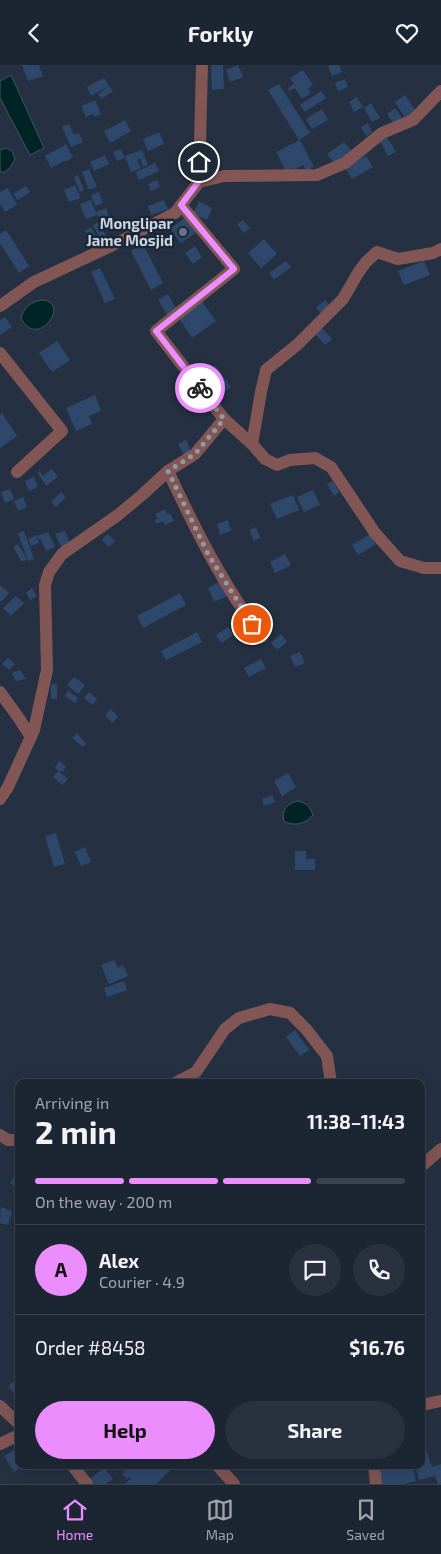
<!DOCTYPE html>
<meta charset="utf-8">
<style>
:root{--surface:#1c2532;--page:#29313e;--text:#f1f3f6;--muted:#a0a5ac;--line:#3a424d;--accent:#eb8dfc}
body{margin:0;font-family:"Exo 2",sans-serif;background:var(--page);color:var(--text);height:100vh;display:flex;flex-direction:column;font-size:19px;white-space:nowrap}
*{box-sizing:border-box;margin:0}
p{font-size:16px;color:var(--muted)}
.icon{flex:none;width:28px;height:28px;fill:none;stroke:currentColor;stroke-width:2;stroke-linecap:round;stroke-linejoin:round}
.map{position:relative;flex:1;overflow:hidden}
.sheet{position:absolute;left:15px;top:1014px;width:410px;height:390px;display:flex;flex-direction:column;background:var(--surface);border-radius:10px;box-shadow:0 5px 20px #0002,0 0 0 1px var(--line)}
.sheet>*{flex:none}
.pin{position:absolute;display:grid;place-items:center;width:42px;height:42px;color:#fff;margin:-21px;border:2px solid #fff;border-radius:50%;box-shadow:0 1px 5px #0007}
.courier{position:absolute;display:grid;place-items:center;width:50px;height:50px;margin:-25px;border:4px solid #eb8dfc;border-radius:50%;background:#fff;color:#222;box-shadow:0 1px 6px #0007}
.summary em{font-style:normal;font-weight:700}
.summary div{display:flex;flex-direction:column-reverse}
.summary{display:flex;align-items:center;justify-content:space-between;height:85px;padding:0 20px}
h1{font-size:32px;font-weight:700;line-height:38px}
.bar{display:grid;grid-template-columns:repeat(4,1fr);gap:8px 5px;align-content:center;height:60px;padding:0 20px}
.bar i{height:6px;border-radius:4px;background:var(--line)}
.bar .current{background:var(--accent)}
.bar p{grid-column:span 4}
.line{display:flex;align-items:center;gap:12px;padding:0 20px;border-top:1px solid var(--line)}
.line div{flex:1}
.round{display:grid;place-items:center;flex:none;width:52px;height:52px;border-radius:26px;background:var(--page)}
.primary-button{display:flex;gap:10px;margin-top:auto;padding:10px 20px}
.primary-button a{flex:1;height:58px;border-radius:30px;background:var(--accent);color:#111;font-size:20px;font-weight:700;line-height:58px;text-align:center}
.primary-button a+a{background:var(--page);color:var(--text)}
header{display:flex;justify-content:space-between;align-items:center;height:65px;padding:0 20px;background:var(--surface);font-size:22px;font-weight:700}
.menu{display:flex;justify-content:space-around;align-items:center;height:70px;border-top:1px solid var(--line);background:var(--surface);font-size:14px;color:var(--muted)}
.menu a{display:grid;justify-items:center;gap:2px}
.menu .current{color:var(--accent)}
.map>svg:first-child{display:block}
</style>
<header><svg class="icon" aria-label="back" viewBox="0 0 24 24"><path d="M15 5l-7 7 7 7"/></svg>Forkly<svg class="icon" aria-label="heart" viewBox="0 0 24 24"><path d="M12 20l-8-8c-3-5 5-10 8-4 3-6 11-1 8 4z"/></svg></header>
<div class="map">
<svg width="441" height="1419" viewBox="0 0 441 1419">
<rect width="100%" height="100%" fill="#253142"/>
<g fill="#002426" stroke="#3d585d">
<path d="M11,10L44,83L30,90L0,33V16Z"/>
<path d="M6,83L12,86L15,94L10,103L3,108L0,106V85Z"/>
<path d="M42,235C72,237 37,286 21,253C24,242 31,237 42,235Z"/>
<path d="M298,736C307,738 310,742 313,750C306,759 293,762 284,756C281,745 288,738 298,736Z"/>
</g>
<g fill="#2e486b">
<path d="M22,0H39L43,11L28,16Z"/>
<path d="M211,0H223L224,24L212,25Z"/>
<path d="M238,0L243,12L230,17L226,5Z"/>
<path d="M330,0H339L342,7L332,11L328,1Z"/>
<path d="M303,5L313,20L308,23L311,28L302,34L295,23L289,26L288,23L294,19L290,13Z"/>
<path d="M104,13L109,21L91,31L87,22Z"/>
<path d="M345,14L348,22L338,26L335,18Z"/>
<path d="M279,19L310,68L299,75L268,25Z"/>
<path d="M109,21L113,26L101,34L98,29Z"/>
<path d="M321,26L326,33L305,47L300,40Z"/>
<path d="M405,30L416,46L405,53L395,37Z"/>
<path d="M357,32L363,42L354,47L349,37Z"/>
<path d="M95,35L101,49L95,52L93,49L86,52L81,41Z"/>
<path d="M371,38L380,53L372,57L364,43Z"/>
<path d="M395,43L402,53L394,59L387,49Z"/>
<path d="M322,44L328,55L312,64L306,54Z"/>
<path d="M125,55L131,66L110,78L104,66Z"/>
<path d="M368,58L372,67L366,71L361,62Z"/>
<path d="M69,59L74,70L79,68L83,77L71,82L62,62Z"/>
<path d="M159,67L164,79L148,86L143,74Z"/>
<path d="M387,72L396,87L388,91L380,76Z"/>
<path d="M300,75L314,102L307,106L303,100L294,105L293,103L286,106L276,87Z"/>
<path d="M344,77L352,86L335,99L327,89Z"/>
<path d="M66,79L73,92L65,97L64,96L51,103L45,91Z"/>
<path d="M121,84L125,93L117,96L113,87Z"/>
<path d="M142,85L148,100L143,102L140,93L137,95L141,103L131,107L125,91Z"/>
<path d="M105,90L109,99L94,106L90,97Z"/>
<path d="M366,91L373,102L352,114L345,102Z"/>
<path d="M205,92L214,93L212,106L204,105Z"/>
<path d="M155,98L159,106L139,115L136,107Z"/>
<path d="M89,104L97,122L89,125L82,107Z"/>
<path d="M78,110L84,125L80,127L74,112Z"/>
<path d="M157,115L160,122L151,126L148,119Z"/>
<path d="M75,120L81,133L69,137L64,125Z"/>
<path d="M26,121L30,127L18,135L13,129Z"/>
<path d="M8,123L17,140L5,147L0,139V127Z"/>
<path d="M99,127L103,138L95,141L91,130Z"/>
<path d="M91,135L97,150L86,154L80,139Z"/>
<path d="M164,135L168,144L151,150L148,141Z"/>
<path d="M199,136L212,143L207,155L193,149Z"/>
<path d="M106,143L111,156L102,160L96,147Z"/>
<path d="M186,152L197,167L181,178L170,164Z"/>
<path d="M243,155L250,163L244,168L237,159Z"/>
<path d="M99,157L108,174L102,177L93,160Z"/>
<path d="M91,162L100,180L94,183L85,166Z"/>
<path d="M6,165L29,201L19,208L0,178V169Z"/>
<path d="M264,174L277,189L261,203L248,188Z"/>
<path d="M143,179L163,218L151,225L131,186Z"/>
<path d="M195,181L202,192L193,199L185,188Z"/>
<path d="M286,196L291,202L274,215L269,208Z"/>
<path d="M424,196L430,210L404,220L398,206Z"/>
<path d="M100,203L115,234L105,238L91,207Z"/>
<path d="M168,229L178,247L169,253L158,235Z"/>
<path d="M201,235L216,256L192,273L178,252Z"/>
<path d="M325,235L329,240L321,248L316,243Z"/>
<path d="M5,252L12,262L0,270V255Z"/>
<path d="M321,262L332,274L325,280L314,268Z"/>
<path d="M57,276L70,295L52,307L39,288Z"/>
<path d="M215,300L231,322L214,334L198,313Z"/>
<path d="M95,330L101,346L89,351L92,359L76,366L66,343Z"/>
<path d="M2,348L17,371L0,383V350Z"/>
<path d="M186,375L191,386L184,390L178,379Z"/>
<path d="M52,404L58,412L46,421L38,408L40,406L43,411Z"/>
<path d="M34,412L38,422L29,426L25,416Z"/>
<path d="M333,416L339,427L334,431L327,419Z"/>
<path d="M10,424L14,434L5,438L1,427Z"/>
<path d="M313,425L320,440L304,447L297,432Z"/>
<path d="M61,427L66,432L56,442L51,437Z"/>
<path d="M293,430L299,445L277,454L270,439Z"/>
<path d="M23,432L27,442L18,446L14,436Z"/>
<path d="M165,444L167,449L170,448L174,456L165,460L163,456L156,459L155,455L158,454L155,449Z"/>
<path d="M228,455L231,466L220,470L217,459Z"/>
<path d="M256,462L260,473L254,476L249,465Z"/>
<path d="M24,466L34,494L28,496L18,468Z"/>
<path d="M65,466L70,479L61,482L55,469Z"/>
<path d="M48,467L55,482L46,486L41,474L39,475L37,471Z"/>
<path d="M108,469L115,476L109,482L102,475Z"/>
<path d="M370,469L376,479L358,490L352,480Z"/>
<path d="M36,470L39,478L31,481L28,474Z"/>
<path d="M18,479L27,494L22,497L13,482Z"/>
<path d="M285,489L291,500L275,508L270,497Z"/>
<path d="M220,517L227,531L214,537L208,523Z"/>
<path d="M0,520L9,528L1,537L0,535Z"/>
<path d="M32,523L37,531L30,535L26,528Z"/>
<path d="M180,528L186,540L143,563L137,551Z"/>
<path d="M16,531L24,538L11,551L3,543Z"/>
<path d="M228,562L234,570L221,578L216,570Z"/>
<path d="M197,567L202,577L166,595L161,586Z"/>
<path d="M281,569L287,577L277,585L271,578Z"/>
<path d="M300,587L305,598L295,602L290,591Z"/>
<path d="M8,593L15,599L9,605L2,599Z"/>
<path d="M261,594L266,603L249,612L244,603Z"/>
<path d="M20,605L26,614L16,616L12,608Z"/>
<path d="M74,612L85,620L78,629L67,620Z"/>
<rect x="51" y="619" width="6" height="15"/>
<path d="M68,626L78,633L75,638L65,631Z"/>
<path d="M89,627L97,634L93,640L84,633Z"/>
<path d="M111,644L118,652L112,658L105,650Z"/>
<path d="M77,668L86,679L83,682L72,673Z"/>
<path d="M59,696L66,701L63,707L58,706L68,714L62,720L53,712L58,706L55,702Z"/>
<path d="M288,708L296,722L282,731L274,716Z"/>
<path d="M272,730L275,737L264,741L262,734Z"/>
<path d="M56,768L65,799L54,802L45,771Z"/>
<path d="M85,782L91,797L81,801L75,787Z"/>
<path d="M295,786H306V794H315V805H295Z"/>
<path d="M114,895L118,903L123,900L128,911L109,919L101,900Z"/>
<path d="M124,916L127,925L107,932L104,923Z"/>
<path d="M295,965L309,985L300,991L286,972Z"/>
<path d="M17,1109L19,1110V1124L10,1118Z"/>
<path d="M1,1142L12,1146L8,1160L0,1158Z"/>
<path d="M19,1312V1326L15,1330L8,1321Z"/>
<path d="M19,1382V1400H24L14,1407L4,1391Z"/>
<path d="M427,1387L432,1402L441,1399V1419H438L435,1411L419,1415L415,1400H421V1389Z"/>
<path d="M127,1400H176L156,1419H125L131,1414L129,1412L127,1414L122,1409L125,1407L122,1404Z"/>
<path d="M401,1400H412L416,1416L404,1419H382L378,1406Z"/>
<path d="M104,1403L113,1414L106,1419H94L90,1414Z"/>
</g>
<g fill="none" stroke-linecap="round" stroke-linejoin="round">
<g stroke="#815655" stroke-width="12">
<path d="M199,117L224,111L317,110L345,98L382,68L413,55L441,26"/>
<path d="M0,241L34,217L113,180L175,148L199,117L202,0"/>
<path d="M0,288L62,366L17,407"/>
<path d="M224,354L252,379L265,394L277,400L290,395L315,393L331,402L375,468L400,496L424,503H441"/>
<path d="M252,379L261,327L266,305L298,279L343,234L358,208L366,197L377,187L398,194L433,188L441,184"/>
<path d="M168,406C195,464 223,520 262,572"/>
<path d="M0,627L18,652L31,672"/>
<path d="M0,734L8,722L34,665L47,605L45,520L49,507L62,489L118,450L142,430L168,406L195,389L224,354L156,266L234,204L181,140"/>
<path d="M175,1018L196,1007L225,964L239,953L270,944L290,948L306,964L327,991L331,1018"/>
<path d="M0,1070L8,1075H19"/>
<path d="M421,1099H424L441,1084"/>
<path d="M421,1340L441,1336"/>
<path d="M0,1341L19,1359"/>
<path d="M0,1379L19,1370"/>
<path d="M72,1400L87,1419"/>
<path d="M217,1400L234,1419"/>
<path d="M374,1400L376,1419"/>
</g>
</g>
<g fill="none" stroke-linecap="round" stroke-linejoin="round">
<path stroke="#919aa7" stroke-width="5" stroke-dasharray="0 9" d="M200,323L224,354L195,389L168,406L208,489L252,559"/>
<path stroke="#eb8dfc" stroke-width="6" d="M199,97V116L181,140L234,204L156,266L200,323"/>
</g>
<circle fill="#6b7280" stroke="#1b2737" stroke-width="2" cx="183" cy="167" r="5"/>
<g text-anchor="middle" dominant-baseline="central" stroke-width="5" stroke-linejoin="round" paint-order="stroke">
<g font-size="15" font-weight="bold" fill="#cbd3de" stroke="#1b2737" text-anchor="end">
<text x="173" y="158">Monglipar<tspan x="173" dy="17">Jame Mosjid</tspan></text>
</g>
</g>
</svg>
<div class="pin" style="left:252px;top:559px;background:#ea580c"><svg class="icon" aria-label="bag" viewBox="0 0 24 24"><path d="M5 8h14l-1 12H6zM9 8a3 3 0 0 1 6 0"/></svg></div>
<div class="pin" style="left:199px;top:97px;background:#1f2937"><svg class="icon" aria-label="home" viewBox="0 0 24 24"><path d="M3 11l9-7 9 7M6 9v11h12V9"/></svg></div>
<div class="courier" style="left:200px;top:323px"><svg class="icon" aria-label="bike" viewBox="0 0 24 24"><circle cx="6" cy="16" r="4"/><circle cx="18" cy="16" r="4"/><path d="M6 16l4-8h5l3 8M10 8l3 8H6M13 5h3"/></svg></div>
<section class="sheet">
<div class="summary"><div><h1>2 min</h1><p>Arriving in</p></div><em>11:38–11:43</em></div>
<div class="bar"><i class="current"></i><i class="current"></i><i class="current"></i><i></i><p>On the way · 200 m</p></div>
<div class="line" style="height:90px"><b class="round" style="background:var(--accent);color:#111">A</b><div><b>Alex</b><p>Courier · 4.9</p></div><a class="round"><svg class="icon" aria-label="chat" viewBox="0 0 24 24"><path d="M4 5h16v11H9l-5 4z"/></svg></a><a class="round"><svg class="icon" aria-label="phone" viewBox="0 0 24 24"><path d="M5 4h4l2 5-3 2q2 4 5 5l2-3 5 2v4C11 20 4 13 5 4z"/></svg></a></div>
<div class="line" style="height:65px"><div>Order #8458</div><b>$16.76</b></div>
<div class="primary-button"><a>Help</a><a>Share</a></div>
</section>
</div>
<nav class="menu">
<a class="current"><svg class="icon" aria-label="home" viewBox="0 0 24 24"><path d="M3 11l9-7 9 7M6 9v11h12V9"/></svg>Home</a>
<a><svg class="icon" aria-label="map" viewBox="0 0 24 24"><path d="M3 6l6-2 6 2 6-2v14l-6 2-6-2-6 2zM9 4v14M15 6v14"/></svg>Map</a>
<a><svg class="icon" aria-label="saved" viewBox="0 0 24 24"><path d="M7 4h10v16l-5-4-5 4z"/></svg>Saved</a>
</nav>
